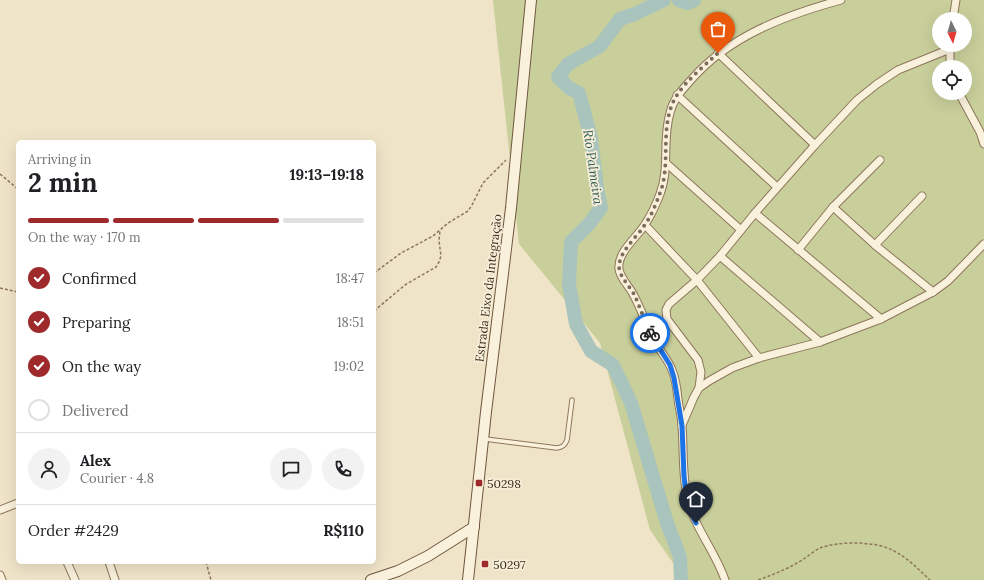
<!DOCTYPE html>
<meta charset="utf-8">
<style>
:root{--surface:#fff;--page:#f2f2f2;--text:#202124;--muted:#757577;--line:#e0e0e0;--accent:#9e2a2b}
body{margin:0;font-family:Lora,serif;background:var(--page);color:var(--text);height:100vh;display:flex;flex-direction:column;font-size:15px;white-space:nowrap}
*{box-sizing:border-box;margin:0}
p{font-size:13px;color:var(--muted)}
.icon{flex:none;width:22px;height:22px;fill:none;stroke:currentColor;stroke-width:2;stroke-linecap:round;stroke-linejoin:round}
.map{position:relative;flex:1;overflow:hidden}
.panel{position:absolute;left:16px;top:140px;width:360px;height:424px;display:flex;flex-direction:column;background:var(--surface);border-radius:6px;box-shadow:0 4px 16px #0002}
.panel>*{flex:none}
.needle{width:26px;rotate:175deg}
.fabs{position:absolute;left:932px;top:12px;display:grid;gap:8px}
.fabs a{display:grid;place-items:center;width:40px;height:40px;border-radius:50%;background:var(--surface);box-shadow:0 4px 16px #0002;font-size:20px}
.pin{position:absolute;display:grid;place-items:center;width:34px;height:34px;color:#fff;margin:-41px -17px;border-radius:50% 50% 50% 0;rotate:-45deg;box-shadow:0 0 4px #0007}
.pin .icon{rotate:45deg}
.courier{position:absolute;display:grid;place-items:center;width:40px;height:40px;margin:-20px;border:3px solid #1a73e8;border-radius:50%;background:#fff;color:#222;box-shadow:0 1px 5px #0007}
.overview em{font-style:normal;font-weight:800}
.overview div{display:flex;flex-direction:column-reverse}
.overview{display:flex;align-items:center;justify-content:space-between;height:68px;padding:0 12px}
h1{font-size:26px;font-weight:800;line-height:30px}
.bar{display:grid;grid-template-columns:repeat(4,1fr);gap:6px 4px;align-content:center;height:48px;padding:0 12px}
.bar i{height:5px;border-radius:3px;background:var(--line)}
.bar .on{background:var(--accent)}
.bar p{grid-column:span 4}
.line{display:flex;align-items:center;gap:10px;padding:0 12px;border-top:1px solid var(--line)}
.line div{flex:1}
.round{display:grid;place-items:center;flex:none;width:42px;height:42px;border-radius:21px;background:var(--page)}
ol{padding:0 12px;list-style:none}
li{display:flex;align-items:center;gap:12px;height:44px}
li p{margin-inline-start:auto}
li .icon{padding:4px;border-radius:50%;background:var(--accent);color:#fff;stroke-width:4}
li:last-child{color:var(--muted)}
li i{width:22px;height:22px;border:2px solid var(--line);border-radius:50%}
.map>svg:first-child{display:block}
</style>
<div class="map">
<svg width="984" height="580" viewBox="0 0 984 580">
<rect width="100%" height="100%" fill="#f0e4c8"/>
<path fill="#c9cf9b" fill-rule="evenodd" d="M493,0H984V580H685L650,530L600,343L519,244ZM939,19H965V45H939ZM939,67H965V93H939Z"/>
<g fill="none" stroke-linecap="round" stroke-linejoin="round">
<g stroke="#a9c4bc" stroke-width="14">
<path d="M664,0L635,14L620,19L600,46L568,64L558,77L569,88L579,93L591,138L597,188L601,208L589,224L571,242L569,284L576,324L591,351L613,365L631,403L667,523L680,557L681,580"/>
<path d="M679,0L688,3L694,0"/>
</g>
<defs>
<path id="lane" d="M485,439L557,448C563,447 565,445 567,440L572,400"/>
<g id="street">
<path d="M953,19L956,0"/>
<path d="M950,45V67"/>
<path d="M718,53L815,145"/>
<path d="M959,93L980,132L984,144"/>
<path d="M677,95L777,187"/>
<path d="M666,163L741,230"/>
<path d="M833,207L875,245L933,292"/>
<path d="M755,213L881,319"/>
<path d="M645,225L697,280L759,358"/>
<path d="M875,245L922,196"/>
<path d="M798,250L833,207L880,160"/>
<path d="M720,256L820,342"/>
<path d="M699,388L701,372L698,360L667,319L666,310L669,304L697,280L720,256L755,213L815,145L857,100L877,84L898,70L950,49"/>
<path d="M682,425L694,397L699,388L709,381L732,368L759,358L820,342L881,319L933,292L948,281L984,244"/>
<path d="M0,510L18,503"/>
<path d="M67,562L75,580"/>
<path d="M109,562L115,580"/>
<path d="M0,575L2,580"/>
<path d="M725,580C715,550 693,527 687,495C682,473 684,450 682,427C682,418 679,408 678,399C677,389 676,379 672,370C668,359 659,350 654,340C646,325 641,308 633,294C629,286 620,278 619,269C617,253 636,238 644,226C650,217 656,205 660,194C670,168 662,140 670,113C673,99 682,90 691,80C729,36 786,15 841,0"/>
</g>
<g id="secondary">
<path d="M371,580L398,571L428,556L474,527"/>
<path d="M468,580L486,412L511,208L531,0"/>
</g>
</defs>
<use href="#lane" stroke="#8d765c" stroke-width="5.5"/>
<use href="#street" stroke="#8d765c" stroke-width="9"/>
<use href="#secondary" stroke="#6f573f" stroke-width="12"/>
<g stroke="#8d765c" stroke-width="1.5" stroke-dasharray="3 2" stroke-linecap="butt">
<path d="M0,174L18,189"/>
<path d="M374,273L401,253L433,236L448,223L468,211L472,205L483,183L506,160"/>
<path d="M0,288L18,292"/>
<path d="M374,311L405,285L436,267L439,262L441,256L439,241L440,230"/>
<path d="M206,562L211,580"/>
<path d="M758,580C772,575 785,570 797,563C805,559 812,552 820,548C838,541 875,541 892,550C907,557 918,569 930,580"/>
</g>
<use href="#lane" stroke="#faf1dc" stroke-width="3.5"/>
<use href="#street" stroke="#faf1dc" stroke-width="7"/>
<use href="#secondary" stroke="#faf1dc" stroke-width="10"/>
</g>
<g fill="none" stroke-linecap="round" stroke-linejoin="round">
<path stroke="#7c6e5b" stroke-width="4" stroke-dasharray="0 7.2" d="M650,333C645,321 640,308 635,296C630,286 620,278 619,267C619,252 636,238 644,226C651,217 656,204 660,193C672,162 658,125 677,95C687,80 704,66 718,53"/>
<path stroke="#1a73e8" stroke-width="5" d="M650,333L670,365L674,378L682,426L684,476L686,494L690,511L696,523"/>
</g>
<g fill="#9e2a2b" stroke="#f7eed8" stroke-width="1.5">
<rect x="475" y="479" width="8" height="8" rx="2"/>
<rect x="481" y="560" width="8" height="8" rx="2"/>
</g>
<g text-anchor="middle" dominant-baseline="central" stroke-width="3.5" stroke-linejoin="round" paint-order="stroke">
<g font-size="12" fill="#3d2e20" stroke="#f7eed8">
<text transform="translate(488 288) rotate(-83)">Estrada Eixo da Integração</text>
</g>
<g font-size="12" fill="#3d2e20" stroke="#f7eed8" text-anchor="start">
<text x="487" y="483">50298</text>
<text x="493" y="564">50297</text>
</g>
<g font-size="13" font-style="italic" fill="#2f5d5a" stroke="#f7eed8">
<text transform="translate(593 167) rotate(82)">Rio Palmeira</text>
</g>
</g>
</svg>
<div class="fabs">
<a><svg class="needle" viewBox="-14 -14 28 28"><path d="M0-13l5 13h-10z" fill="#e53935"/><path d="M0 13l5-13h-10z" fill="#757577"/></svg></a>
<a><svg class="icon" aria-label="locate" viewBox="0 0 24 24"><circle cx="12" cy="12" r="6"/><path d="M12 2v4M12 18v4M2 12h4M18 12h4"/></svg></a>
</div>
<div class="pin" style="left:718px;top:53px;background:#ea580c"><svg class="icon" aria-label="bag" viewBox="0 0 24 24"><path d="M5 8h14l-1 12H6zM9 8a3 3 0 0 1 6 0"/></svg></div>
<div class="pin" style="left:696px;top:523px;background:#1f2937"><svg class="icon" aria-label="home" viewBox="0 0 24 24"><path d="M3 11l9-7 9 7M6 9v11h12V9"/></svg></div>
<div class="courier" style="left:650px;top:333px"><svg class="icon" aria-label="bike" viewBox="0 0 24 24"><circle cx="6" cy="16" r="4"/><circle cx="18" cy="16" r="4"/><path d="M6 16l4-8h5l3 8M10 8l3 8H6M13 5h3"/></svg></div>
<section class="panel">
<div class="overview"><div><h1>2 min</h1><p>Arriving in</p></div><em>19:13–19:18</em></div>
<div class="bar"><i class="on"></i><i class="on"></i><i class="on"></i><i></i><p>On the way · 170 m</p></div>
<ol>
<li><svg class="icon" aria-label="check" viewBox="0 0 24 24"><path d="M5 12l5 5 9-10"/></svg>Confirmed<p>18:47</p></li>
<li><svg class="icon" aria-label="check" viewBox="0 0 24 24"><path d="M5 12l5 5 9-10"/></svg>Preparing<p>18:51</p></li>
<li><svg class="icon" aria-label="check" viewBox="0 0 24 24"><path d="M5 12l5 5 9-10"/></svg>On the way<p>19:02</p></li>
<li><i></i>Delivered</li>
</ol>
<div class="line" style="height:72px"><a class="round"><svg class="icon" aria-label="person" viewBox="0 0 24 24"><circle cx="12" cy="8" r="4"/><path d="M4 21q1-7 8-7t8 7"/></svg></a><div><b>Alex</b><p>Courier · 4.8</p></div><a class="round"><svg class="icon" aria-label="chat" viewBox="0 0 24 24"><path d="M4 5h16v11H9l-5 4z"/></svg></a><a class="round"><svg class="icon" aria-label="phone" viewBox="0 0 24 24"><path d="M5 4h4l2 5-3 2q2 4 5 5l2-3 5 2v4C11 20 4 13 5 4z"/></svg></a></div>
<div class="line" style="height:52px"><div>Order #2429</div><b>R$110</b></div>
</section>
</div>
